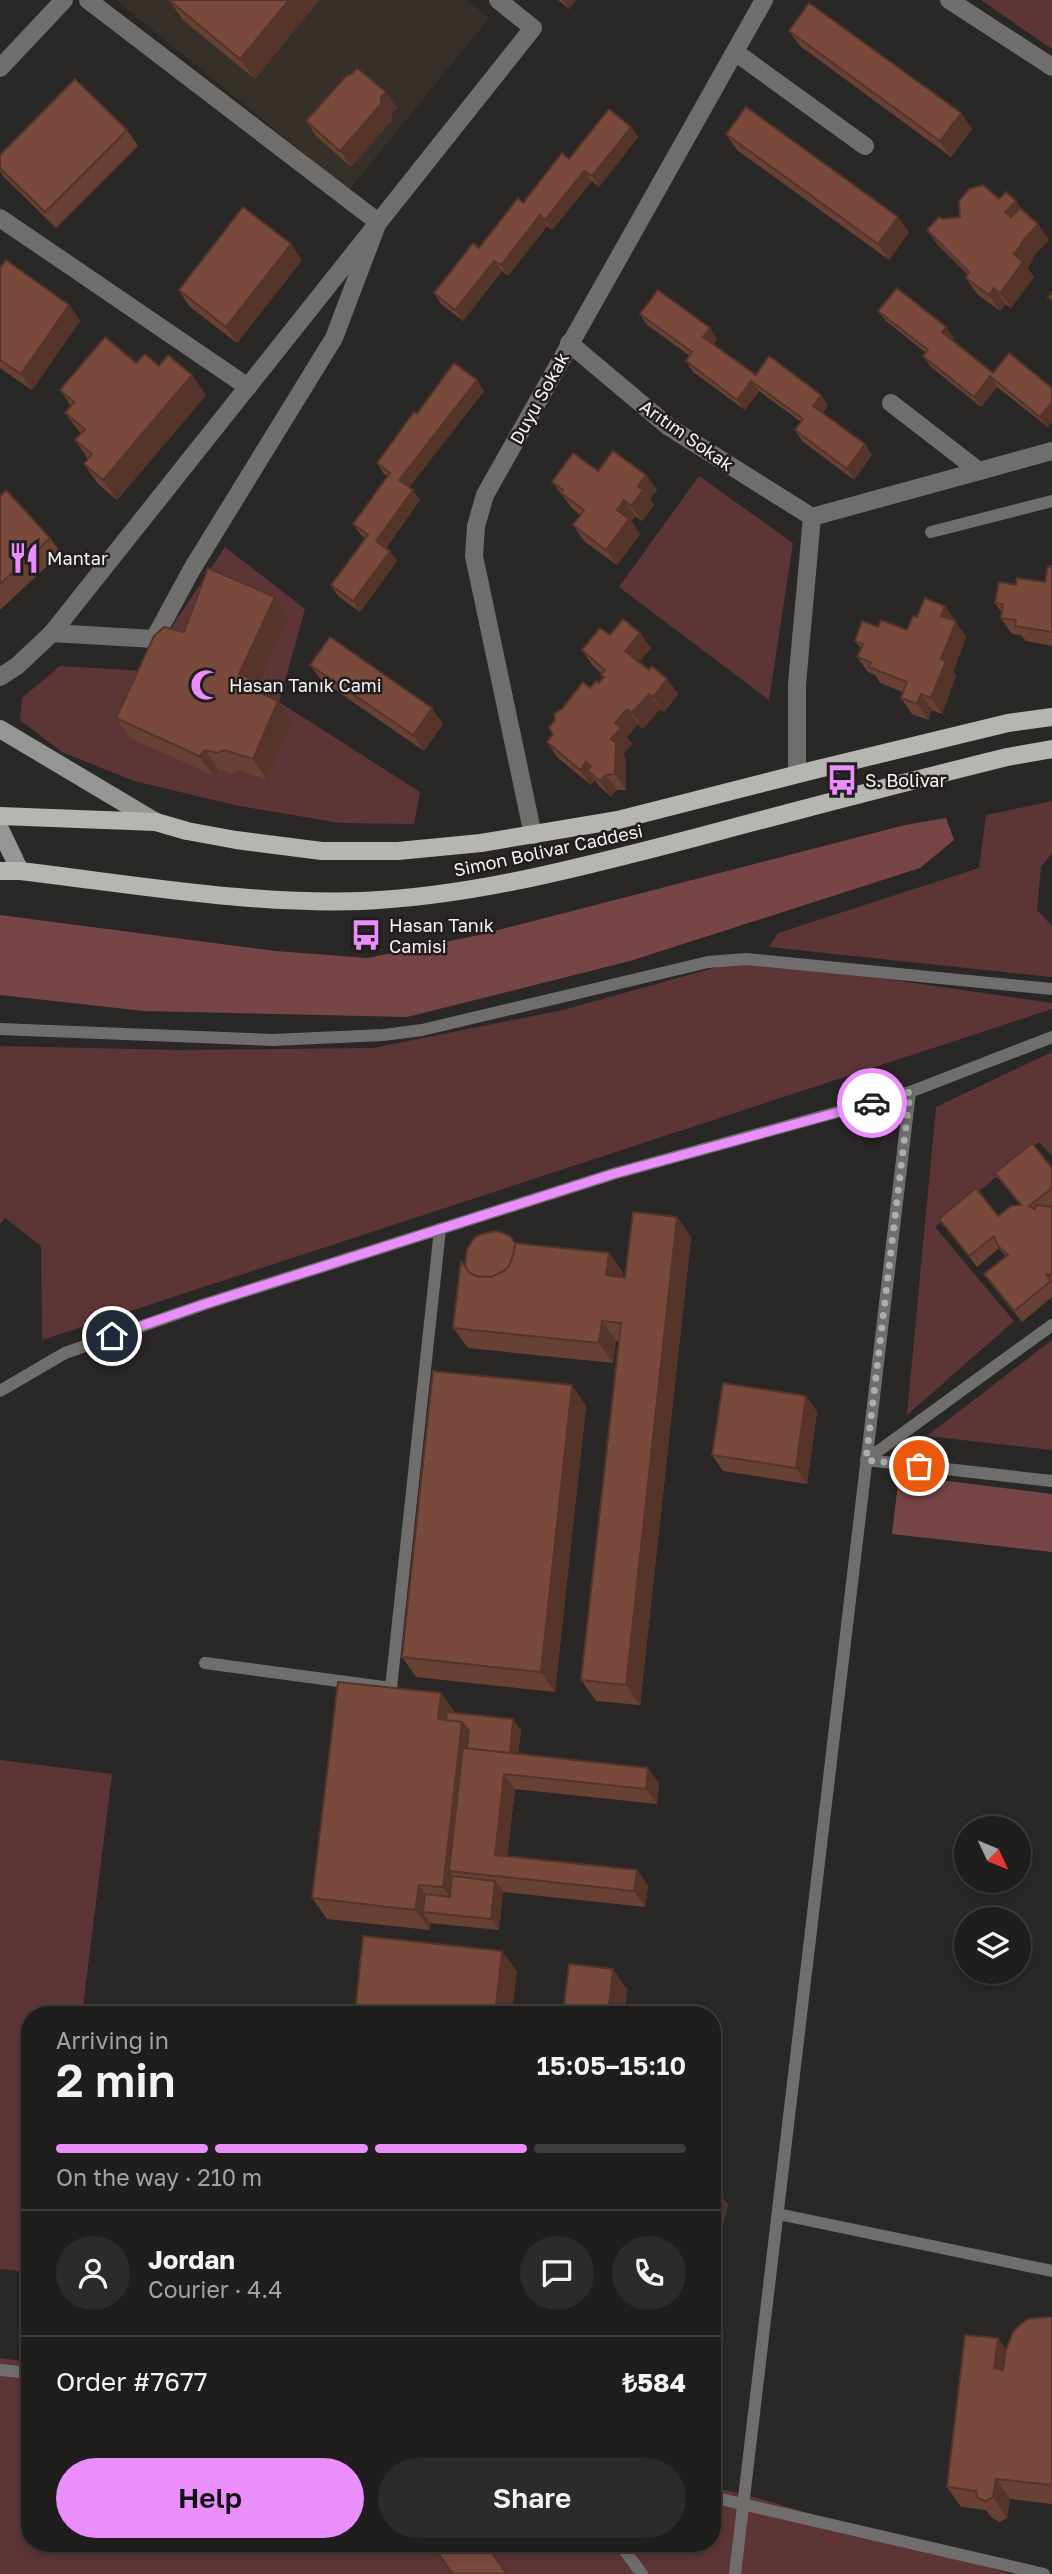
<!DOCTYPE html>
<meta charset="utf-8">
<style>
:root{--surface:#201e1c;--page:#2d2b29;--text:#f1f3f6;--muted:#a2a2a3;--line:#3d3c3b;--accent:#ea8dfd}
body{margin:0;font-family:"Golos Text",sans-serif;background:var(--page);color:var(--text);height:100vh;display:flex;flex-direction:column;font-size:26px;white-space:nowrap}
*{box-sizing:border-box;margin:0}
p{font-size:23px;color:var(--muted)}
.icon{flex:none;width:38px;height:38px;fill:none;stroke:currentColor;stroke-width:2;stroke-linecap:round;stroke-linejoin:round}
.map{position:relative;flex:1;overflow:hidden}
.drawer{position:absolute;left:21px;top:2006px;width:700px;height:546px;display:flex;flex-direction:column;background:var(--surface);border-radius:28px;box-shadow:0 4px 10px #0003,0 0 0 2px var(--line)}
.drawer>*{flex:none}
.needle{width:46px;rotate:134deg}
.fabs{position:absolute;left:954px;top:1816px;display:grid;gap:14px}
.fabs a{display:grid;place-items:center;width:77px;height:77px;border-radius:50%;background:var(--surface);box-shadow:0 4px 10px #0003,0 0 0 2px var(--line);font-size:35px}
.pin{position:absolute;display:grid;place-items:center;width:60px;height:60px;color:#fff;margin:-30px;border:4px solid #fff;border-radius:50%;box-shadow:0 2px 7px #0007}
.courier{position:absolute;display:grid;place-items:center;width:70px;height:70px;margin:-35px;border:5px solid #ea8dfd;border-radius:50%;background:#fff;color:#222;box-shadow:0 2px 9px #0007}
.head em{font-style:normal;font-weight:600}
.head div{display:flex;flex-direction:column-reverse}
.head{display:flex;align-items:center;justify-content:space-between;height:119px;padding:0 35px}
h1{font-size:46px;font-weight:600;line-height:52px}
.bar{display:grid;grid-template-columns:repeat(4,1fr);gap:10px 7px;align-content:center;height:84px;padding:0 35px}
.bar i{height:9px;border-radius:5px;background:var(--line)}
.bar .on{background:var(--accent)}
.bar p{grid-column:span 4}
.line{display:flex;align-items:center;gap:18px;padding:0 35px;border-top:2px solid var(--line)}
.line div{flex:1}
.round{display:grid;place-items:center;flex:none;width:74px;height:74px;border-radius:37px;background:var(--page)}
.primary-button{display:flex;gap:14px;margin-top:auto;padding:14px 35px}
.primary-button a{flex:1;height:80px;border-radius:42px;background:var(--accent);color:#111;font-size:28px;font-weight:600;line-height:80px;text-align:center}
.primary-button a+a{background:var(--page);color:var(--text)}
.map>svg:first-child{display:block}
</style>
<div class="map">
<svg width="1052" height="2574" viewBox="0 0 1052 2574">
<rect width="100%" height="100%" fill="#2a2826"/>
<path fill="#37302a" d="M116,0H467L489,18L349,190Z"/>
<g fill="#5e3536">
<path d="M981,0H1052V49Z"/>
<path d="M699,476L793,543L769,700L619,587Z"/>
<path d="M225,547L305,609L279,702L420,792L414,824L340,823L239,806L134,781L62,752L20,720L22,698L60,666L146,671L175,622Z"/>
<path d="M1052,801V853L1041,867L1037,910L1052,926V977L769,947L778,933L979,868L986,815Z"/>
<path d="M746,959L1052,1003V1009L42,1340L41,1246L5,1218L0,1224V1046L178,1050L373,1048L563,1010Z"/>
<path d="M1052,1052V1156L1039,1142L935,1227L1014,1321L907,1415L936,1107Z"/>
<path d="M1052,1340V1450L927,1436Z"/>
<path d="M0,1760L112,1774L82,2014H30V2272L0,2269Z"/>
<path d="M0,2358L30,2362V2543H712V2487L751,2496L1011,2574H0Z"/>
</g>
<g fill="#774546">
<path d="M946,818L954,840L920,868L630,961L407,1017L144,1011L0,995V915L276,951L368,958L479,935L905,825Z"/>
<path d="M899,1475L1052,1494V1552L892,1534Z"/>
</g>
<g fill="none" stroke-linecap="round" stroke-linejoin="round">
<g stroke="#6f6e6d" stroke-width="12">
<path d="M931,532L1052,501"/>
<path d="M0,1029L273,1040L383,1035L422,1030L708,962L746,959L1052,989"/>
<path d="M0,1391L65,1353L205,1304L613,1174L910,1092L1052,1037"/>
<path d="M866,1460L1052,1325"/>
<path d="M866,1460L1052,1481"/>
<path d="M205,1663L391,1688L440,1229"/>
<path d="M778,2214L1052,2271"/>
<path d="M0,2370L30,2373"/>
<path d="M712,2497L1044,2574"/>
<path d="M619,2543L642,2574"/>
<path d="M735,2574L910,1092"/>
</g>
<g stroke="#6f6e6d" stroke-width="18">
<path d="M949,0L1052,67"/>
<path d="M735,52L865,146"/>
<path d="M0,218L248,387"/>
<path d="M569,343L669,427L812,517"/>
<path d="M891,403L979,471"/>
<path d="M52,633L154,639L192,569L334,338L378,222L88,0"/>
<path d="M0,677L17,666L52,633L533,28L498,0"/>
<path d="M797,774V684L812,517L1052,451"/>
<path d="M533,835L474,556L476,526L485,495L764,0"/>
</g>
<path stroke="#6f6e6d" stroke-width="18" d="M0,68L64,0"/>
<g stroke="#989694" stroke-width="18">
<path d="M0,729L156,822"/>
<path d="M0,829L20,871"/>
</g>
<g stroke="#b7b5b2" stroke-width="18">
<path d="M0,816L156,822L187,831L236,840L322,851H398L481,843L618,820L814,770L1008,723L1052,717"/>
<path d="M0,871H20C132,884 250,905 362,901C476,896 585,866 694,838C798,810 902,783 1007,757L1052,749"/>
</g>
</g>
<g fill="#684034">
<path d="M169,0H319L255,79L183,20Z"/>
<path d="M558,0H576L569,9Z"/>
<path d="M789,31L972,129L951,157L800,46Z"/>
<path d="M397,107L392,113V120L351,167L317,137L306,121Z"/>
<path d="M631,127L638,137L599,187L592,181L552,230L547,226L508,276L502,271L463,321L441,304L434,293L523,203L569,159Z"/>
<path d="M127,130L138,146L56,228L4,177L0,171V155Z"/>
<path d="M726,134L909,232L889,260L737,150Z"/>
<path d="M999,199L1020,208L1049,240L1032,258L1033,260L1027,268L1034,277L1011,308L1005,304L1000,311L977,294L966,278L968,275L938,245L927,230L942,219L960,217Z"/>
<path d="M302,260L237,343L189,306L179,290Z"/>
<path d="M0,268L69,305L80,321L32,390L0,368Z"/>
<path d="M878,311L954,338L952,340L993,373L1009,353L1048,427L997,387L981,407L931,367L923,356L926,353L886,321Z"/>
<path d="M640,314L717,339L713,344L756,375L828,405L823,413L872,455L854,480L802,441L795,430L801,422L759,391L745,410L693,372L686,361L690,356L647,325Z"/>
<path d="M136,363L159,366L206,395L117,500L98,484L84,464L88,459L75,440L81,434L65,413L71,406L60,390Z"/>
<path d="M484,391L409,487L420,500L386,548L397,561L360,612L338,596L331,585L365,538L361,535L353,524L388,477L384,474L377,463L417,414Z"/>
<path d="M598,471L646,475L657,490L650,499L654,505L642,521L635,516L631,521L640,534L617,565L584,541L573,525L580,515L572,508L552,482Z"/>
<path d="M0,496L50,538L61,553L0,610Z"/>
<path d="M1052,565V646L1026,641L1021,635L1012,634L1001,618L1002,613L995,603L1045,582Z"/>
<path d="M275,597L289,617L257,686L264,695L292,722L267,780L238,770L232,774L219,770L214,776L130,738L116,718L184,632Z"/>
<path d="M945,606L966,637L953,672L956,676L942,714L932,710L928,720L912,714L901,698L903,692L880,683L875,675L868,672L857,657L861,649L855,641L878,627L907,630L917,617Z"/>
<path d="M610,635L651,648L639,662L649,670L667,679L678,694L664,712L660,709L643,729L638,724L627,737L632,744L623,754L626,759V790H617L611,797L599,786L595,780L591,785L558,758L547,742L553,734L562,709L590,688L599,683L603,678L601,675L602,674L593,666L582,650Z"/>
<path d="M310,665L443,724L424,751L321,680Z"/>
<path d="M1052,1168V1204L1049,1207H1052V1297L1022,1322L984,1274L1006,1257L999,1248L977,1267L939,1219L998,1216L1020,1205L995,1173Z"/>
<path d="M677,1217L691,1237L640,1705L596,1701L581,1680L619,1341H616L613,1363L468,1348L453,1328L515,1243L609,1253L623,1273V1277L625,1278Z"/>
<path d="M806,1396L817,1412L807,1484L723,1471L712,1455Z"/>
<path d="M586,1406L555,1692L416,1677L402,1657Z"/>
<path d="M441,1693L455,1713L521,1730L518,1754L659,1783L657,1804L515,1789L507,1856L637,1870L648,1886L645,1907L503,1892L499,1930L430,1923V1930L327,1919L312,1898Z"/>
<path d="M712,2189L717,2190L728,2205L719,2239L712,2238Z"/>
<path d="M1052,2318V2504L1010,2499L1007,2518L1000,2522L992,2518L986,2510L961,2507L947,2487L998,2338L1006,2350Z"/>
</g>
<g fill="#55342a">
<path d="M289,0H319L255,79L240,59Z"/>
<path d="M563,0H576L569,9Z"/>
<path d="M386,92L397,107L392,113V120L351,167L340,151Z"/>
<path d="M961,113L972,129L951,157L940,141Z"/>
<path d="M631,127L638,137L599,187L592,176Z"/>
<path d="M584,171L592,181L552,230L545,220Z"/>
<path d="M1016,201L1026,216L1016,227L1005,212Z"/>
<path d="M540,215L547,226L508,276L501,265Z"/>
<path d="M898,217L909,232L889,260L878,244Z"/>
<path d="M1038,224L1049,240L1032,258L1033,260L1027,268L1034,277L1011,308L1000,293L1014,254L1021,243Z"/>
<path d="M291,244L302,260L237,343L226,327Z"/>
<path d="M494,261L502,271L463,321L455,310Z"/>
<path d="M994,288L1005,304L1000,311L989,295Z"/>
<path d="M69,305L80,321L32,390L21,374Z"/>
<path d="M946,327L954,338L950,343L942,332Z"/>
<path d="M710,328L717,339L711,347L703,337Z"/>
<path d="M192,375L206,395L117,500L103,480Z"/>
<path d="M990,376L997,387L981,407L974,397Z"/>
<path d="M477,380L484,391L407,490L399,480Z"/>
<path d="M751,381L759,391L745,410L737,400Z"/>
<path d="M821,395L828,405L820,416L813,406Z"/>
<path d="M1052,402V422L1048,427L1040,417Z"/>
<path d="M865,444L872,455L854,480L847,469Z"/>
<path d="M646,475L657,490L650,499L654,505L642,521L631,506L638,486Z"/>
<path d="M413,490L420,500L383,551L376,541Z"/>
<path d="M624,500L635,516L631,521L640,534L617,565L606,550L617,510Z"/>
<path d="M390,551L397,561L360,612L353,601Z"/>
<path d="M275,597L289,617L257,686L267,700L266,709L239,674Z"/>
<path d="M945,606L966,637L953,672L956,676L942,714L931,698L941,659V616Z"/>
<path d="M640,633L651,648L636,666L625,651Z"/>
<path d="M667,679L678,694L664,712L653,697Z"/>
<path d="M649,694L660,709L643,729L632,713Z"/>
<path d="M921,694L932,710L928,720L917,704Z"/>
<path d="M278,701L292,722L267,780L253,759Z"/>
<path d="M432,708L443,724L424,751L413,735Z"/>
<path d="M627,709L638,724L627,737L632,744L623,754L626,759V790L615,774L611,739L615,723Z"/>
<path d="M205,750L219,770L214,776L199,756Z"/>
<path d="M586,762L597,778L588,771L595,780L591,785L580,770Z"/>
<path d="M606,775L617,790L611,797L600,781Z"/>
<path d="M677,1217L691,1237L640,1705L626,1685Z"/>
<path d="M609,1253L623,1273L620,1296L606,1275Z"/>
<path d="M602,1321L616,1341L613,1363L599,1343Z"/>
<path d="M572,1385L586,1406L555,1692L541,1672Z"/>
<path d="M806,1396L817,1412L807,1484L796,1468Z"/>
<path d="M441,1693L455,1714L445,1729L438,1719Z"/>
<path d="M513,1719L521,1730L517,1768L509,1758Z"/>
<path d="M462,1722L477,1742L449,1871L460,1887L457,1908L443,1887Z"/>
<path d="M648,1768L659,1783L657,1804L646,1789Z"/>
<path d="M504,1774L515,1789L506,1870L495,1855Z"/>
<path d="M637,1870L648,1886L645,1907L634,1891Z"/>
<path d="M495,1881L503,1891L499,1930L491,1919Z"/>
<path d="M419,1885L433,1905L423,1912L430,1923V1930L415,1910Z"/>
<path d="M502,1951L517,1971L512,2014H495Z"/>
<path d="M613,1969L627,1989L625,2014H608Z"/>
<path d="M712,2154L719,2163L713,2188H712Z"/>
<path d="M717,2190L728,2205L719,2239L712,2229V2209Z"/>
<path d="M998,2338L1012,2359L1008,2389L994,2368Z"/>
<path d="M996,2479L1010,2499L1007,2518L993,2497Z"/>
</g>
<g fill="#794a3c" stroke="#55342a" stroke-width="2">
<path d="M169,0H289L240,59Z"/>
<path d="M809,3L961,113L940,141L789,31Z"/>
<path d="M357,68L386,92L381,97V104L340,151L306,121L346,76L352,74Z"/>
<path d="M75,79L127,130L45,212L0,168V155Z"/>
<path d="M746,107L898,217L878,244L726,134Z"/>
<path d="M609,109L631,127L592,176L584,171L545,220L540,215L501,265L494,261L455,310L434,293L473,243L479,248L518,198L523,203L562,153L569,159Z"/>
<path d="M983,185L999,199L1006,192L1016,201L1005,212L1011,217L1020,208L1038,224L1021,243L1022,244L1014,254L1023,262L1000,293L994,288L989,295L966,278L969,272L927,230L939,217L942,219L960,217L959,201L969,189Z"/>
<path d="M243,207L291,244L226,327L179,290Z"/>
<path d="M6,260L69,305L21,374L0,360V268Z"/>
<path d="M897,288L946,327L942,332L993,373L1009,353L1052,388V402L1040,417L990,376L974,397L923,356L928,350L878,311Z"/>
<path d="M658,290L710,328L703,337L756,375L769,356L821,395L813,406L865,444L847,469L795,430L803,419L751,381L737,400L686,361L692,352L640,314Z"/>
<path d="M1052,292V300L1048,297Z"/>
<path d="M105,337L136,363L145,354L159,366L168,355L192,375L103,480L84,464L92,454L75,440L85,429L65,413L74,402L60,390Z"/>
<path d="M454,363L477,380L399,480L413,490L376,541L390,551L353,601L331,585L368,535L353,524L390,473L377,463L414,412L417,414Z"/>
<path d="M613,451L646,475L638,486L643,490L631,506L624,500L617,510L629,519L606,550L573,525L584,510L561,493L563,490L552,482L573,453L598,471Z"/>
<path d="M6,490L50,538L0,584V496Z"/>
<path d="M1052,565V632L1015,626L1016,620L1001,618L1003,604L995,603L999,582L1016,585L1017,578L1045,582L1048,566L1052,567Z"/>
<path d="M208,568L275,597L239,674L253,680L252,689L278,701L253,759L224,750L218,753L205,750L199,756L116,718L154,636L164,627L184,632Z"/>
<path d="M925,598L945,606L941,616L956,621L941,659L946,661L931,698L921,694L917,704L901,698L907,682L869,667L871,662L857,657L863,644L855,641L862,621L878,627L881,620L907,630L913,616L917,617Z"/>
<path d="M623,619L640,633L625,651L649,670L652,666L667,679L653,697L649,694L632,713L627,709L615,723L621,728L611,739L616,743L615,774L606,775L600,781L588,771L591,766L586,762L580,770L547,742L553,734L549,727L555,720L554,714L562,709L583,682L590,688L596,681L599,683L604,677L601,675L605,670L582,650L600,628L610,635Z"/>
<path d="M330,637L432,708L413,735L310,665Z"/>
<path d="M1032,1143L1052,1168V1188L1029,1206L1035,1209L1036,1205L1052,1207V1275L1046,1274L1051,1281L1014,1311L984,1274L1008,1255L998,1246L994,1236L969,1256L939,1219L976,1188L998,1216L1011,1206L1021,1205L995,1173Z"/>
<path d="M633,1212L677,1217L626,1685L581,1680L621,1323L602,1321L599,1343L453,1328L461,1261L470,1273L476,1276L491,1277L504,1271L509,1266L514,1252V1243L609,1253L606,1275L625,1278Z"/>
<path d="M496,1231L503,1233L510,1236L515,1243L514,1252L509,1266L504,1271L491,1277L476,1276L470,1273L467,1269L465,1264L467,1249L475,1237L482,1234Z"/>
<path d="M433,1371L572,1385L541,1672L402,1657Z"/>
<path d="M723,1383L806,1396L796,1468L712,1455Z"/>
<path d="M338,1682L441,1693L438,1719L462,1722L443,1887L419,1885L415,1910L312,1898Z"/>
<path d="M447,1712L513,1719L510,1753L467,1749L469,1731L462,1722L446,1720Z"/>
<path d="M463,1748L648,1768L646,1789L504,1774L495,1855L637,1870L634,1891L449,1871Z"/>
<path d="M452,1876L495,1881L491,1919L423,1912L425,1894L450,1897Z"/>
<path d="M363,1936L502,1951L495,2014H355Z"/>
<path d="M569,1964L613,1969L608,2014H563Z"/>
<path d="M712,2189L717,2190L712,2209Z"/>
<path d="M1048,2317L1052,2318V2485L996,2479L993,2497L986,2501L977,2498L976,2491L947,2487L965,2335L998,2338L994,2368L1003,2370L1006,2350L1013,2332L1020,2325L1028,2319Z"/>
<path d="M431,2543H485L507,2574H453Z"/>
</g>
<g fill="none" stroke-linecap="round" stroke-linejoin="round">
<path stroke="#afadab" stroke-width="7" stroke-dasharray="0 12.6" d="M872,1103L910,1092L866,1460L919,1466"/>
<path stroke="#ea8dfd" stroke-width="9" d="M112,1336L205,1304L613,1174L872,1103"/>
</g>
<defs>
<symbol id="restaurant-bare" viewBox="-9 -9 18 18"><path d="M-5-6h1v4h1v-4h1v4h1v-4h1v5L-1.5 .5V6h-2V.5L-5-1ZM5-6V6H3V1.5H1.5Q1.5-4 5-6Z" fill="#ea8dfd" stroke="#211e1d" stroke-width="2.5" paint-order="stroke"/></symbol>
<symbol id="mosque-bare" viewBox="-9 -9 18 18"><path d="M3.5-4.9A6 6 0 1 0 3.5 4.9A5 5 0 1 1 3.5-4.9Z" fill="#ea8dfd" stroke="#211e1d" stroke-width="2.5" paint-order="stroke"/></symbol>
<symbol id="bus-bare" viewBox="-9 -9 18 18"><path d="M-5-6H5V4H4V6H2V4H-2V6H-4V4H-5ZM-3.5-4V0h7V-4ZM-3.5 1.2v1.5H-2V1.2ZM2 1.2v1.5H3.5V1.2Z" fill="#ea8dfd" stroke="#211e1d" stroke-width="2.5" paint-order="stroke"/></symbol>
</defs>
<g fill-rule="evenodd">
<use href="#restaurant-bare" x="2" y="536" width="44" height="44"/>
<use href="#mosque-bare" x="184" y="663" width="44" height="44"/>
<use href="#bus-bare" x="820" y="758" width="44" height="44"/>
<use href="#bus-bare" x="344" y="913" width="44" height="44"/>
</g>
<g text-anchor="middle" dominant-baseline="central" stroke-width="5" stroke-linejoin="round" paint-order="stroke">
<g font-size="18" fill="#f6f4f3" stroke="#211e1d">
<text transform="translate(539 398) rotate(-61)">Duyu Sokak</text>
<text transform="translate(687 435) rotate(35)">Arıtım Sokak</text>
<text transform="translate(548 850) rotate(-12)">Simon Bolivar Caddesi</text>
</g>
<g font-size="18" fill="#f6f4f3" stroke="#211e1d" text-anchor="start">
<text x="47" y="558">Mantar</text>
<text x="229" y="685">Hasan Tanık Cami</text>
<text x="865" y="780">S. Bolivar</text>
<text x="389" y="925">Hasan Tanık<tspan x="389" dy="21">Camisi</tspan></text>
</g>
</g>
</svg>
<div class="fabs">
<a><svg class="needle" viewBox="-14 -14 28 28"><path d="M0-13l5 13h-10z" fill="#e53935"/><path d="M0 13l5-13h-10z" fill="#a2a2a3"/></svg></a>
<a><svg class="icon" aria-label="layers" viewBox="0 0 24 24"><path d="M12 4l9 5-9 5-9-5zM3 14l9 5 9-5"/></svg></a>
</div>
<div class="pin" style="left:919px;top:1466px;background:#ea580c"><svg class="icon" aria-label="bag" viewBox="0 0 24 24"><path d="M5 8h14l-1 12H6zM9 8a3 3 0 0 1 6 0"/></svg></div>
<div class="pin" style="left:112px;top:1336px;background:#1f2937"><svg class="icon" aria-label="home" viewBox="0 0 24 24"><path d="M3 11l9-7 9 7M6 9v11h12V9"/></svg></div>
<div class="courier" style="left:872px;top:1103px"><svg class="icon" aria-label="car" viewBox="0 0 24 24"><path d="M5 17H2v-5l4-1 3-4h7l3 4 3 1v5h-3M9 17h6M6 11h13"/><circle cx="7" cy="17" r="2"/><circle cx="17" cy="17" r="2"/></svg></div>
<section class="drawer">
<div class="head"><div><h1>2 min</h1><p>Arriving in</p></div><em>15:05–15:10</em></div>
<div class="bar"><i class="on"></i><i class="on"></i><i class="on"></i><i></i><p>On the way · 210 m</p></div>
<div class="line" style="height:126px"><a class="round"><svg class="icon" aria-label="person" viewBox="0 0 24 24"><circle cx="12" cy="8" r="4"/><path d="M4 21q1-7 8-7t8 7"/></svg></a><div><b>Jordan</b><p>Courier · 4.4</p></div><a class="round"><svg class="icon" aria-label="chat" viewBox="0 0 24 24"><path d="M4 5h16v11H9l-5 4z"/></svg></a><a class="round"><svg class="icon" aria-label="phone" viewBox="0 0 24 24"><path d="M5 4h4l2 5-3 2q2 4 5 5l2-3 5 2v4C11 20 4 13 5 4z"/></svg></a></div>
<div class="line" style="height:91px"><div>Order #7677</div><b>₺584</b></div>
<div class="primary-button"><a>Help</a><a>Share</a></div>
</section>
</div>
